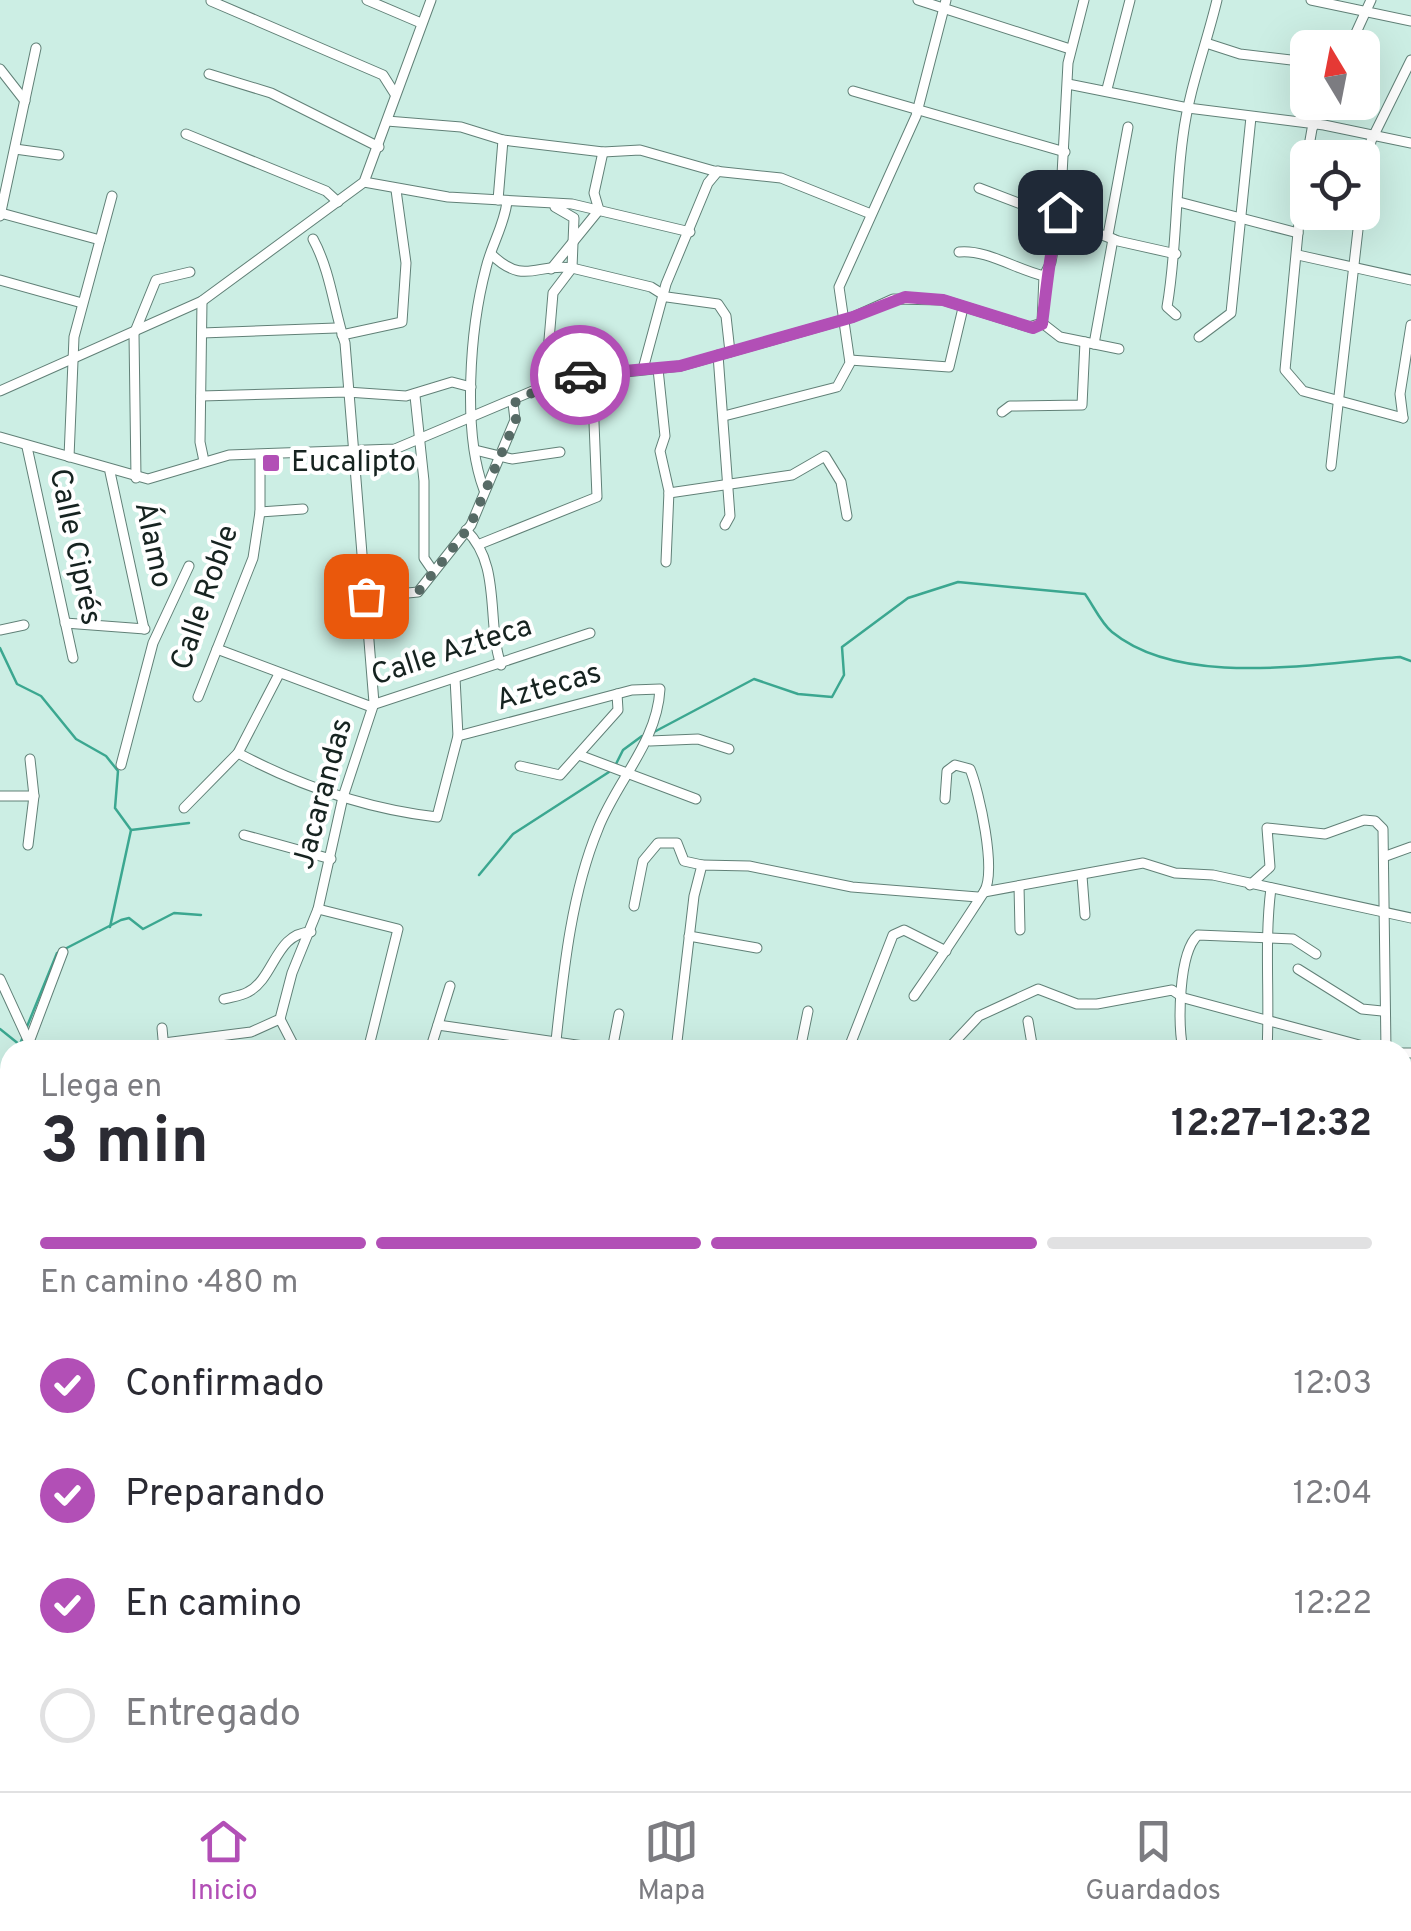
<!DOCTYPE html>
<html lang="es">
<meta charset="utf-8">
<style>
:root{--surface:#fff;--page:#f7f7f7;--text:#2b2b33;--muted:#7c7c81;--line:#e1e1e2;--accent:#b24fb6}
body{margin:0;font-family:Overpass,sans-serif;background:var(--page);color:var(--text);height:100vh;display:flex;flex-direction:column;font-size:38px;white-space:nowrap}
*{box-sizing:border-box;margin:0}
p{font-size:32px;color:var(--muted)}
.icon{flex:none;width:55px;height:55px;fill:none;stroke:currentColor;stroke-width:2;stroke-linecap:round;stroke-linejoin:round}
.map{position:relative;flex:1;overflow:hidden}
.details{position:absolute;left:0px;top:1040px;width:1412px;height:752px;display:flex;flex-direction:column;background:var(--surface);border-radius:30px 30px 0 0;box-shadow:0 10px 40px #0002}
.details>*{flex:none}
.needle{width:65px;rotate:350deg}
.fabs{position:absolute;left:1290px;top:30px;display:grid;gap:20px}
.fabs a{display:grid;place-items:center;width:90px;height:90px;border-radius:15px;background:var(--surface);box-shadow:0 10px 40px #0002;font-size:50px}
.pin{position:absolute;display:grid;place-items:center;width:85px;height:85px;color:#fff;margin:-42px;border-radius:20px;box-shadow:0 5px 15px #0006}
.courier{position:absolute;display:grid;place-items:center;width:100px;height:100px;margin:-50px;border:8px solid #b24fb6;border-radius:50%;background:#fff;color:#222;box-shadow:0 2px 12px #0007}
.head em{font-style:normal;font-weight:700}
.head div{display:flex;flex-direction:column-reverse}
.head{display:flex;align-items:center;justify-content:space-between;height:170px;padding:0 40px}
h1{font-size:65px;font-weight:700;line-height:75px}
.bar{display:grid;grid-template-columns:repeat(4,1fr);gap:15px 10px;align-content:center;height:120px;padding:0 40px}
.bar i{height:12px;border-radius:8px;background:var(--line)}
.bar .current{background:var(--accent)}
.bar p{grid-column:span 4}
ol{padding:0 40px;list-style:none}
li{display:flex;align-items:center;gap:30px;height:110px}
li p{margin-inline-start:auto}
li .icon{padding:10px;border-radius:50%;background:var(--accent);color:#fff;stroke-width:4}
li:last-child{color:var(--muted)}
li i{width:55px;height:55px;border:5px solid var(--line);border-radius:50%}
.tab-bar{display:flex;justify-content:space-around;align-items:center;height:140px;border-top:2px solid var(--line);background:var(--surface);font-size:28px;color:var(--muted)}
.tab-bar a{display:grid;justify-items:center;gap:5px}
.tab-bar .current{color:var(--accent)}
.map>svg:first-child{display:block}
</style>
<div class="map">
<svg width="1411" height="1791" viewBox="0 0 1411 1791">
<rect width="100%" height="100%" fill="#cceee4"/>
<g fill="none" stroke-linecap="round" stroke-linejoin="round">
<g stroke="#3ba790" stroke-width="2.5">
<path d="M0,648L17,684L41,696L76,739L106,756L118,771L115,808L131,830L110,927"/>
<path d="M654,732L754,679L798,694L832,697L844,675L842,647L908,598L958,582L1085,594C1093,605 1101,623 1112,632C1182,689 1315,663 1400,657L1411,661"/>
<path d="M615,766L623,750L642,736"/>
<path d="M131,830L189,823"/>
<path d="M479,875L513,834L609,772"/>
<path d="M0,1029L20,1045"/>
<path d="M26,1029L57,953L121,920L129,918L143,929L174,913L201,915"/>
<path d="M18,1050L22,1039"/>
<path d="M0,1108L10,1075"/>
<path d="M0,1332L10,1336"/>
<path d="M1402,1475H1411"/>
<path d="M198,1782L201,1791"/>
<path d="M1334,1782L1339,1791"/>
</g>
<defs>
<g id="minor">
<path d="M367,0L421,23"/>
<path d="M918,0L1070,49"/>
<path d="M1311,0L1411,21"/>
<path d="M211,1L383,75L395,94"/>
<path d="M1206,43L1240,54L1308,62"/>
<path d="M1349,48L1371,0"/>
<path d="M0,69L25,101"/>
<path d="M209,74L271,93L379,147"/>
<path d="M1068,84L1188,108L1324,125L1411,143"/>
<path d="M1107,89L1130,0"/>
<path d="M853,91L1065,152"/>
<path d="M1324,102L1312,129L1303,180L1285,370L1303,391L1403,418"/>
<path d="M387,121L461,127L503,140L603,152L640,150L714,171L781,178L871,214"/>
<path d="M186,134L326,191L338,202"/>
<path d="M15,149L59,155"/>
<path d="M364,182L448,197L572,204L690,232"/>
<path d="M979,188L1118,241L1176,254"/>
<path d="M1362,199L1371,141L1411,60"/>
<path d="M498,200L503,140"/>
<path d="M1179,202L1298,233"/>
<path d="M599,210L594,193L603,152"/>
<path d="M1,213L100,240"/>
<path d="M0,216L36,48"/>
<path d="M1108,235L1128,127"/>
<path d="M959,252C986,249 1017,270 1044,276"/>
<path d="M491,254C525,287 537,262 572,268L574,218L555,207"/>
<path d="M1298,255L1411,280"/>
<path d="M551,269L599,210"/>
<path d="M0,280L82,303"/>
<path d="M202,301L200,442L204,461"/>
<path d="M1176,315L1167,307C1177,250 1175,193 1183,136C1189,89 1206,46 1217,0"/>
<path d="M1042,323L1044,276L1051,262L1060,212L1068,63L1084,0"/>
<path d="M1042,323L1060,337L1119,349"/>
<path d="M202,333L336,328"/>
<path d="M342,335L402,322L406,263L396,190"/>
<path d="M1199,337L1231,313L1251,117"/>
<path d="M1094,344L1113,239"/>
<path d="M718,355L730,516L725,525"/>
<path d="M850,360L949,367L963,308"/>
<path d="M643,369L666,284L708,183L718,171"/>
<path d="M658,369L665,436L660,451L669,491L666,562"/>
<path d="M545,387L553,293L572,268L651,287L667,297L718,304L726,316L730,352"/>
<path d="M0,391L202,301L364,182L431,0"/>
<path d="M201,396L347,392L406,396L452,382L471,387"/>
<path d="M415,396L424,481V558L433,571"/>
<path d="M1002,412L1010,406L1082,405L1085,342"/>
<path d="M724,416L837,387L850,363L839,287L916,116L946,0"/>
<path d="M1403,418L1400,394L1411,325"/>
<path d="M0,437L148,479L229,455L395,449L561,379L681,366L853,317L893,299L943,300L1029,327L1042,323"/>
<path d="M27,447L73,658"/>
<path d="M475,450L512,459L560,452"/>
<path d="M69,457L74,337L112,196"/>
<path d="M1331,466L1360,212"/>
<path d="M110,472L144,629"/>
<path d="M136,478L134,334L156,280L190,272"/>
<path d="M484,490C462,432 470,328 486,268C491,246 504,226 507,202"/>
<path d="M669,493L792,475L825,456L841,482L847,516"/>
<path d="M260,512L303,509"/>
<path d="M466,530C502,565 486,621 501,665"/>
<path d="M480,544L597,497L592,373"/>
<path d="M366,597L418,592L471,525L515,420L513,403"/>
<path d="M65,623L145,629"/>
<path d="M0,630L24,625"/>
<path d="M217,649L369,706L590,633"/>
<path d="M198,697L253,558L260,512V455"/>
<path d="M458,736L632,690L660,689C657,743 617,780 598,829C570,897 563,977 555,1050"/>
<path d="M650,741L698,739L729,749"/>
<path d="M238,753C300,786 368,809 437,817L458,736L455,678"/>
<path d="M579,755L696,799"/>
<path d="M121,765L153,643L189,566"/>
<path d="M520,766L560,775L618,710L617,694"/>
<path d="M0,796H34"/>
<path d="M184,808L238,753L279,674"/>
<path d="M244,835L331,859"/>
<path d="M28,845L34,796L30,759"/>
<path d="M1386,856L1411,847"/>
<path d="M1082,876L1085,915"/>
<path d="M1250,885L1270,867L1267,828L1325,834L1364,820L1375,821L1383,829L1386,1050"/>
<path d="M1019,886L1020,930"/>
<path d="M984,892L1143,863L1175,873L1213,875L1411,918"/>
<path d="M634,906L643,861L658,843H677L684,861L702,865"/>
<path d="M318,909L398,929L368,1050"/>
<path d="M689,936L757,948"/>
<path d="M1298,969L1362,1009L1382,1011"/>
<path d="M0,979L29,1042"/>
<path d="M914,996C938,962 962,926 984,892C997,871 979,791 970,769L955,765L947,771L945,799"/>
<path d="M224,999C231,997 241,996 248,992C275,978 275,933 311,932"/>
<path d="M280,1019L296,1050"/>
<path d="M1028,1021L1033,1050"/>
<path d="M438,1025L611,1050"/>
<path d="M162,1028L164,1050"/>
<path d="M164,1043L251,1032L280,1019L292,973L318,909L343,797L374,703L345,343C334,311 331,272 313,239"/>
<path d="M368,1045L404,1050"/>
<path d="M26,1050L63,952"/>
<path d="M430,1050L450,986"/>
<path d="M612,1050L619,1014"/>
<path d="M676,1050L694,896L702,865L749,866L852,887L978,897"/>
<path d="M800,1050L808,1011"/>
<path d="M848,1050L893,935L904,930L946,951"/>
<path d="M947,1050L979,1016L1038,989L1077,1004H1097L1172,990L1184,998L1378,1050"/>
<path d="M1183,1050C1178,1024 1178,953 1198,935L1293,939L1316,954"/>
<path d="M1267,1050C1270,996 1264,943 1271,888"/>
<path d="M1402,1053H1411"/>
<path d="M0,1151L10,1106"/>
<path d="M0,1156L10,1155"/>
<path d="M1402,1178L1411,1179"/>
<path d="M0,1205H10"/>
<path d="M1402,1278H1411"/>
<path d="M0,1290L10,1292"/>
<path d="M1402,1318H1411"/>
<path d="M0,1345L10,1351"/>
<path d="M0,1408L10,1410"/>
<path d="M0,1537L10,1539"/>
<path d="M1402,1602L1411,1593"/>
<path d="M1402,1625L1411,1631"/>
<path d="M0,1644L10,1589"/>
<path d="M1402,1668L1411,1679"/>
<path d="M0,1696L10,1698"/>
<path d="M1402,1707L1411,1705"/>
<path d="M1402,1764L1411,1763"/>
<path d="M0,1778L10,1780"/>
<path d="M20,1782L59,1791"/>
<path d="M251,1782L253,1791"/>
<path d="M322,1782L324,1791"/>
<path d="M394,1782L395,1791"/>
<path d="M454,1782L455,1791"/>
<path d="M489,1782L527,1791"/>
<path d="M806,1782L845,1791"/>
<path d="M1059,1785L1071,1782"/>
<path d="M557,1791L558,1782"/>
<path d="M650,1791L651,1782"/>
<path d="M703,1791L704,1782"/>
<path d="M941,1791V1782"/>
</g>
</defs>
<use href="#minor" stroke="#618077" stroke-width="11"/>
<use href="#minor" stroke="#fff" stroke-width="9"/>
</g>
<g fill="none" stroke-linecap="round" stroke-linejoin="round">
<path stroke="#566a65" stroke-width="10" stroke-dasharray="0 18" d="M366,596L420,590L470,526L516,420L514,403L550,383L580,375"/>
<path stroke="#b24fb6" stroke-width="12" d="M580,375L680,366L853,317L905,297L943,300L1033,328L1042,324C1047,285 1050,250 1060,212"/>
</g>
<rect fill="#b24fb6" stroke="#fff" stroke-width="4" x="261" y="453" width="20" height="20" rx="5"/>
<g text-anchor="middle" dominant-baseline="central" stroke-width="8" stroke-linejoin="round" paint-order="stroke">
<g font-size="30" fill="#162320" stroke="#fff" text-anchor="start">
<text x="291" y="463">Eucalipto</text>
</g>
<g font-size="30" fill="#162320" stroke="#fff">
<text transform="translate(152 545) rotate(78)">Álamo</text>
<text transform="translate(74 547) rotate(78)">Calle Ciprés</text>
<text transform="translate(206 598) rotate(-71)">Calle Roble</text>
<text transform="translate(452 652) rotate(-18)">Calle Azteca</text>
<text transform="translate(549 688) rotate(-16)">Aztecas</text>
<text transform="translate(324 794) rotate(-75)">Jacarandas</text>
</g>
</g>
</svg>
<div class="fabs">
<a><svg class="needle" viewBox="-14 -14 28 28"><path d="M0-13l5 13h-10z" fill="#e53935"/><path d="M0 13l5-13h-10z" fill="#7c7c81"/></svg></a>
<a><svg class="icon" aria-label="locate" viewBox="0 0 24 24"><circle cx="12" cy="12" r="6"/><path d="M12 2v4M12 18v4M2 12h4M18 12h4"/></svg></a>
</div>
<div class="pin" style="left:366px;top:596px;background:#ea580c"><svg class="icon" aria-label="bag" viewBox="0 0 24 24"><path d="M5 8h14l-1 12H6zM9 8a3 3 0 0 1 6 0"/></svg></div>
<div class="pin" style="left:1060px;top:212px;background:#1f2937"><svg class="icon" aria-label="home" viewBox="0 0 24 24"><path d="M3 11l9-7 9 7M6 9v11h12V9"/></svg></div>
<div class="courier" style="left:580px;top:375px"><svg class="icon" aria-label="car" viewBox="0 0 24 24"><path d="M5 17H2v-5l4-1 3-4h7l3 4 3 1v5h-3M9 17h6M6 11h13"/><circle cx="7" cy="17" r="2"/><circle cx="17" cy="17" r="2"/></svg></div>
<section class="details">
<div class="head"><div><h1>3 min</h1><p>Llega en</p></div><em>12:27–12:32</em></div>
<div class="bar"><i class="current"></i><i class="current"></i><i class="current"></i><i></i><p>En camino · 480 m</p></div>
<ol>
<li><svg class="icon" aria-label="check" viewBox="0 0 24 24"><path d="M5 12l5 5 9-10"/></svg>Confirmado<p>12:03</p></li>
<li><svg class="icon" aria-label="check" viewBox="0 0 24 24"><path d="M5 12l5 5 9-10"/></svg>Preparando<p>12:04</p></li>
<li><svg class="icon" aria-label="check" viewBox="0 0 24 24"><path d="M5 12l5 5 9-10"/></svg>En camino<p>12:22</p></li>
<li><i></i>Entregado</li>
</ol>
</section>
</div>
<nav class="tab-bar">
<a class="current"><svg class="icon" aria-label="home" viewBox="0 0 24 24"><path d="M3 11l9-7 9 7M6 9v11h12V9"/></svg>Inicio</a>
<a><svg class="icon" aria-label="map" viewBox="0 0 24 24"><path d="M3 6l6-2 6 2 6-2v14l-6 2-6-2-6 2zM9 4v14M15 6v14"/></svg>Mapa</a>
<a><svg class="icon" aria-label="saved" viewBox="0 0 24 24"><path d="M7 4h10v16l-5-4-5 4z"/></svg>Guardados</a>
</nav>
